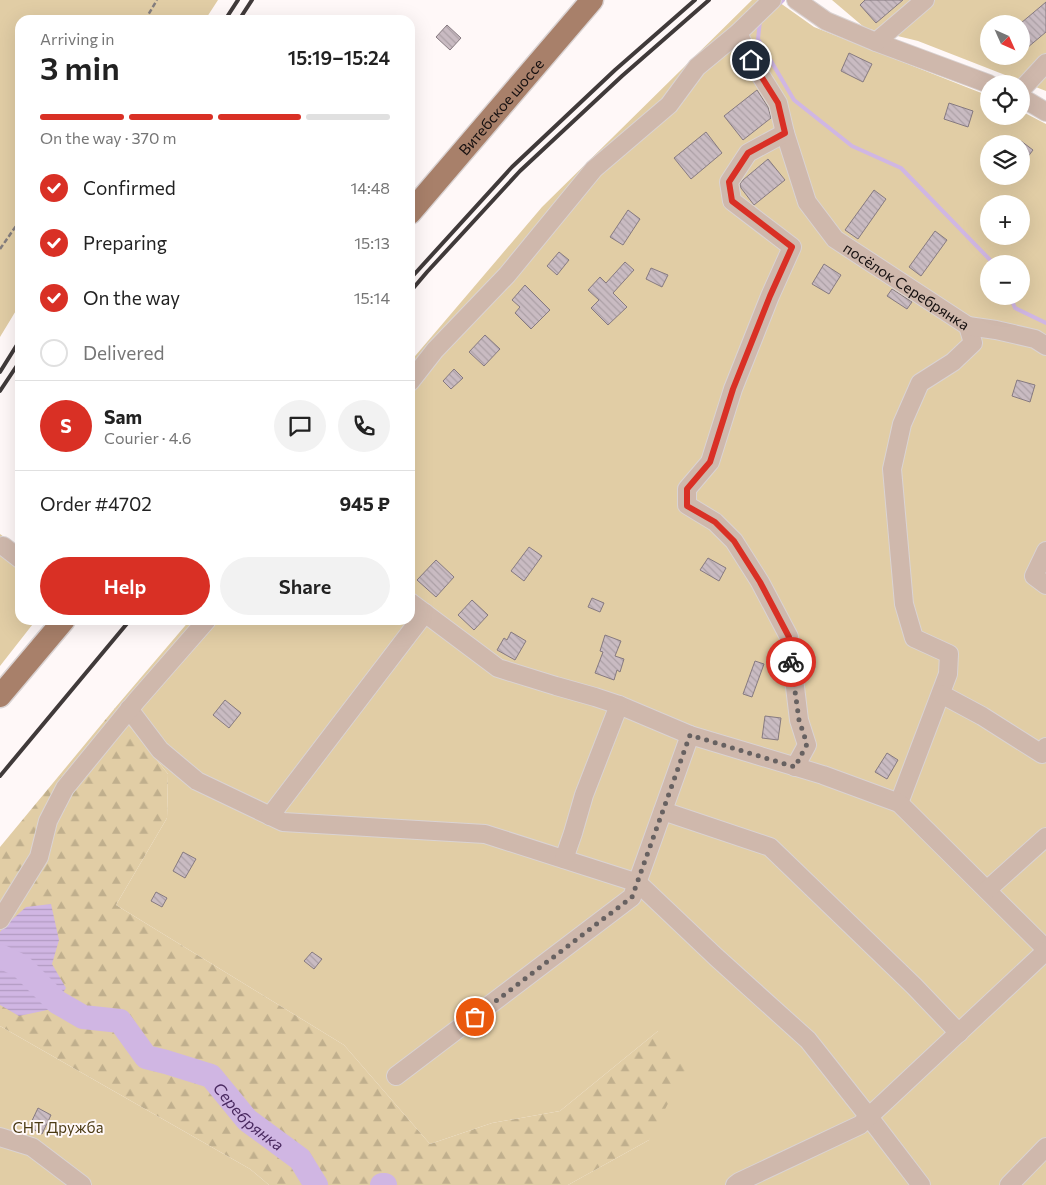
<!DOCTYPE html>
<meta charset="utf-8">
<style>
:root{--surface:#fff;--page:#f2f2f2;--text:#222;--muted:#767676;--line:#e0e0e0;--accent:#d93025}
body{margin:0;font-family:Commissioner,sans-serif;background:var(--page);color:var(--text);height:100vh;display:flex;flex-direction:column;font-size:19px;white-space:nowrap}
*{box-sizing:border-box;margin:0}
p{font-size:16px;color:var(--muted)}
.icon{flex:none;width:28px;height:28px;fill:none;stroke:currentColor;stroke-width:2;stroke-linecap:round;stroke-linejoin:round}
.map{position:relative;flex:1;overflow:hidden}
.details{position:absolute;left:15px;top:15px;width:400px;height:610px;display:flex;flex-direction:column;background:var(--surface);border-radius:15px;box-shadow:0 5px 20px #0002}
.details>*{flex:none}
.needle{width:32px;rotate:135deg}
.tools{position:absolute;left:980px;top:15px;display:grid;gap:10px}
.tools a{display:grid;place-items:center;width:50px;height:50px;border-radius:50%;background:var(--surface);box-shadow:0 5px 20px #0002;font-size:25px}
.pin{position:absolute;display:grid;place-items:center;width:42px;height:42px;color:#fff;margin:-21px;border:2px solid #fff;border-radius:50%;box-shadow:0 1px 5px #0007}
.courier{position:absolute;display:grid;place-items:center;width:50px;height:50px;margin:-25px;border:4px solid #d93025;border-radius:50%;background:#fff;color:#222;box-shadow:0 1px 6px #0007}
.overview em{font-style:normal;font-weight:600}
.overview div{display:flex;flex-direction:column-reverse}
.overview{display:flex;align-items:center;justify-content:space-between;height:85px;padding:0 25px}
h1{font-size:32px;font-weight:600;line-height:38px}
.bar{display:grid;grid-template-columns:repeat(4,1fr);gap:8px 5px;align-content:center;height:60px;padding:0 25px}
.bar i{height:6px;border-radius:4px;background:var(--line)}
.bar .selected{background:var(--accent)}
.bar p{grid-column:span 4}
.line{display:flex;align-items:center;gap:12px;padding:0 25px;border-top:1px solid var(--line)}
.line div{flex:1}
.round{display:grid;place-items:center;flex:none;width:52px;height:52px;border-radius:26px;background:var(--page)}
ol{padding:0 25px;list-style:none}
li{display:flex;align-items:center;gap:15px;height:55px}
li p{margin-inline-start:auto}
li .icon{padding:5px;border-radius:50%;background:var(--accent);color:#fff;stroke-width:4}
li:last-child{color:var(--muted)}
li i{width:28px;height:28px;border:2px solid var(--line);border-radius:50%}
.cta{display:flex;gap:10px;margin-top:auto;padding:10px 25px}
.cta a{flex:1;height:58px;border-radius:30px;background:var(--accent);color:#fff;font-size:20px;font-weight:600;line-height:58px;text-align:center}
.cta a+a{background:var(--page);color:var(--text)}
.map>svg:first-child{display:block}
</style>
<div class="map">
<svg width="1046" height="1185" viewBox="0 0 1046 1185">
<defs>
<pattern id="forest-firs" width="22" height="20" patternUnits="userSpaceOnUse" patternTransform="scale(1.25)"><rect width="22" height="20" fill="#e1cda5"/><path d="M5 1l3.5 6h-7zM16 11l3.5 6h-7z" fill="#c0af8d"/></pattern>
<pattern id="water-rules" width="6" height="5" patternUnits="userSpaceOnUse" patternTransform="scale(1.25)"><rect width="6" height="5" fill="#d0b6e3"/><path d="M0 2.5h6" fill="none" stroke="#b29bc2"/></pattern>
<pattern id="building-back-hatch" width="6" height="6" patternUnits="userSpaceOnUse" patternTransform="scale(1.25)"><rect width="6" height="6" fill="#c9bbc2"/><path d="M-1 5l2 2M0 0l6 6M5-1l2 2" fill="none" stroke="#aca0a6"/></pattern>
</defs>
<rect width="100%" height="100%" fill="#fff8f8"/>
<g fill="#e1cda5" fill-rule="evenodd">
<path d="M0,0H218L205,20H20V304L0,337Z"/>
<path d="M752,0H776L814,27L989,96V116H1021V111L1046,124V1185H568L649,1140L658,1031L560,1111L492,1123L430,1144L344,1045L116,905L167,818L168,774L115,708L190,620H410V362L542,207ZM989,144H1021V176H989ZM989,204H1021V236H989ZM989,264H1021V296H989Z"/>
<path d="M832,0H1046V91L918,41L865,28ZM989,24H1021V56H989Z"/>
<path d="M0,534L20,549V620H36L0,666Z"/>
<path d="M0,1026L250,1169L269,1185H0Z"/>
</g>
<path fill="url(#forest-firs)" d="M115,708L168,774L167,818L116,905L344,1045L430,1144L492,1123L560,1111L658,1031L686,1069L649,1140L568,1185H269L250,1169L0,1026V847Z"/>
<path fill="url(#water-rules)" d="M51,904L59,940L52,964L66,988L52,1009L19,1016L0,1005V932L6,925L26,907Z"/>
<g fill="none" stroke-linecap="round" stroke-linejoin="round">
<g stroke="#d0b6e3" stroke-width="4">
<path d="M777,6L783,0"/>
<path d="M760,21L758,39L794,100L852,146L901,168L994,264"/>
<path d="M1010,296L1015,308L1046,323"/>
</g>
<g stroke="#d0b6e3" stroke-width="24">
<path id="s1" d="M0,956L21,966L57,1002L83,1017L120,1021L146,1057L166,1062L211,1076L247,1120L300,1159L316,1185"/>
<path d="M382,1185H385"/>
</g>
</g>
<g fill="url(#building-back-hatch)" stroke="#867a80">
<path d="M865,0H903L876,23L860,5Z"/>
<path d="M1046,2V32L1021,53V23Z"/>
<path d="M447,25L461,38L450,50L436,37Z"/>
<path d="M849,53L872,64L863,82L841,71Z"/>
<path d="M757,90L768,107L771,118L743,140L724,116Z"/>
<path d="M949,103L973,111L968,127L944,119Z"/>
<path d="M706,132L722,153L691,179L674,158Z"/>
<path d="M1021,141L1033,150L1021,166Z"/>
<path d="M768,159L785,180L754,205L741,188L740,184L743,180Z"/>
<path d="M874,190L886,199L858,239L845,230Z"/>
<path d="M628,210L640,219L623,245L610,237Z"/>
<path d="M935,231L947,240L921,276L909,267Z"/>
<path d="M559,252L569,260L557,275L547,266Z"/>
<path d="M625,262L634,270L613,293L627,307L608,325L591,308L599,300L588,290L600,277L606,283Z"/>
<path d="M824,264L841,275L829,294L812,284Z"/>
<path d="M651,268L668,275L662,287L646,279Z"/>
<path d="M525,285L550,310L531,329L515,313L520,307L512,300Z"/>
<path d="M892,289L912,302L907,309L887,296Z"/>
<path d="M485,335L500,349L484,366L469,352Z"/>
<path d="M454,369L463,378L451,389L443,381Z"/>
<path d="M1017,380L1035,385L1030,402L1012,396Z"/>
<path d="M529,547L542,556L524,581L511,571Z"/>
<path d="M708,558L726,568L719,581L700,570Z"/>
<path d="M436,560L454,577L436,597L417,580Z"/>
<path d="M592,598L604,603L600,612L588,607Z"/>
<path d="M472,600L488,615L474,630L458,615Z"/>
<path d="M511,632L526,641L515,660L497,650L504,638L507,640Z"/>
<path d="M605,635L621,641L615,656L624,659L620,672L617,670L614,680L595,673L603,652L600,651Z"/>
<path d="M755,661L764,664L752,697L743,694Z"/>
<path d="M225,700L241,713L229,728L213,715Z"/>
<path d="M765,716L781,718L778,740L762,738Z"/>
<path d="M887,753L898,760L887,779L875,772Z"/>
<path d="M183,852L196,859L185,878L173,871Z"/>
<path d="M156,892L167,898L162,907L151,901Z"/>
<path d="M312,952L322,959L314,969L304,961Z"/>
<path d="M38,1108L51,1115L42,1134L29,1127Z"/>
</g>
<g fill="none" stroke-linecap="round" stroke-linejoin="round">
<defs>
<g id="minor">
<path d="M796,0L826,21L876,42L989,84"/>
<path id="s2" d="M738,33L751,60L778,103L785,133L807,202L835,239L968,326L973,343L953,362L920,383L902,424L892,469L904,604L914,638L949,654L948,674L899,803"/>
<path d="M876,42L925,0"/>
<path d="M1021,90L1046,63"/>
<path d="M1021,97L1046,112"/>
<path d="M785,133L748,153L729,182L732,201L792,247L770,296L733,389L710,462L687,489V505L715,522L734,541L760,582L789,637L799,720L807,745L795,767"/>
<path d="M968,326L996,330L1035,339L1046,346"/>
<path d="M410,382L435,350L507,275L594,169L669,105L697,67L738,33L772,0"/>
<path d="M3,546L20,559"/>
<path d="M1046,551L1034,576L1046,585"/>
<path d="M410,602L498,668L556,686L595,697L619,705L690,735L823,775L899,803L1046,949"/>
<path d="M941,694L982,716L1042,754L1046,747"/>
<path d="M129,709L160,750L197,781L283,822L485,834L638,883L716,957L808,1040L869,1117L921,1185"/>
<path d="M663,811L770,847L914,986L959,1033"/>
<path d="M270,816L425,613"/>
<path d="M564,859L573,833L584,795L619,705"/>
<path d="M987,890L1046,837"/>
<path d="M0,920L39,857L48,821L65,788L137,700L207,620"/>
<path d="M396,1076L632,897L690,735"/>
<path d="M0,1137L32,1147L82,1185"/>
<path d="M735,1185L739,1182L860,1125L1046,951"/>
<path d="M1009,1185L1046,1147"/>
</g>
<g id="major">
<path id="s3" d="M410,213L592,0"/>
<path d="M0,696L64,620"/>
</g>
</defs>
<use href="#minor" stroke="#dad3d3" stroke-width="20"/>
<use href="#major" stroke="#dad3d3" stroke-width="25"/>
<g stroke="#847e7e" stroke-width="2.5" stroke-dasharray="5 2.5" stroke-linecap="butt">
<path d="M145,20L157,0"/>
<path d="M0,249L16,226L20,221"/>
</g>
<use href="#minor" stroke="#cfb8ac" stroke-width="18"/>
<use href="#major" stroke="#a8806a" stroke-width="22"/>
<g stroke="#403a3a" stroke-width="4">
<path d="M225,20L238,0"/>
<path d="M239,20L252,0"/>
<path d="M410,279L512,167L615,70L695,0"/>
<path d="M410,292L427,272L520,171L622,76L709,0"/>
<path d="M0,372L20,340"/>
<path d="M0,391L20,361"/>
<path d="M0,776L130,620"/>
</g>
</g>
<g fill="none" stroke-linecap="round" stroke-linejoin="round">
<path stroke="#676161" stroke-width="5" stroke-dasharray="0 9" d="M475,1017L632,897L690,735L795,767L807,744L799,720L791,662"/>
<path stroke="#d93025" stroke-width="6" d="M751,60L778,103L785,133L748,153L729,182L732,201L792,247L770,296L733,389L710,462L687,489V506L715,522L734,541L760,582L789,637L791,662"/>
</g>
<g text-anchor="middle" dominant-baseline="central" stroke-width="4" stroke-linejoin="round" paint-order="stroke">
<g font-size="15" fill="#150f0f" stroke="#fff8f8">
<text stroke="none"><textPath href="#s3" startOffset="140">Витебское шоссе</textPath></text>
<text stroke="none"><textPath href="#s2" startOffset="316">посёлок Серебрянка</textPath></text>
</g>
<g font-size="15" fill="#4b3a13" stroke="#fff8f8">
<text x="58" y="1127">СНТ Дружба</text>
</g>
<g font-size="16" font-style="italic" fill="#4a2960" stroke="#fff8f8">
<text stroke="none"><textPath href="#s1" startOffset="309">Серебрянка</textPath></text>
</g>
</g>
</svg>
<div class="tools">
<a><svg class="needle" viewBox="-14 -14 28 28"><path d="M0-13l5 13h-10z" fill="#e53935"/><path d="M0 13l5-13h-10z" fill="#767676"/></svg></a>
<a><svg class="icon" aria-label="locate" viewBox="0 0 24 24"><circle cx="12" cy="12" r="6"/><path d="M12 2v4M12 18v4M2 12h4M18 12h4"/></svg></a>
<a><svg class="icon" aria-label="layers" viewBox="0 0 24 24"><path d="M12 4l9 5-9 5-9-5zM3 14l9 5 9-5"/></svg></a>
<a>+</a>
<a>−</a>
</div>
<div class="pin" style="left:475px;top:1017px;background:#ea580c"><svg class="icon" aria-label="bag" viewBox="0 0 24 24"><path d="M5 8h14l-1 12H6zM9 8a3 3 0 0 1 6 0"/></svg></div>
<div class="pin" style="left:751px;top:60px;background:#1f2937"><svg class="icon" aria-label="home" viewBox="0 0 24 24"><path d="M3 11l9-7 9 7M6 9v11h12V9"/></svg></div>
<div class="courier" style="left:791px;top:662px"><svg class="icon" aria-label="bike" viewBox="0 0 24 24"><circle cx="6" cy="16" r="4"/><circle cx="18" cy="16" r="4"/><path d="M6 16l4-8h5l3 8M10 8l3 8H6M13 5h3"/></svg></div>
<section class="details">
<div class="overview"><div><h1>3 min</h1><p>Arriving in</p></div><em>15:19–15:24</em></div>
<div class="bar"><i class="selected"></i><i class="selected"></i><i class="selected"></i><i></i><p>On the way · 370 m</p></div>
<ol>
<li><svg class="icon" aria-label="check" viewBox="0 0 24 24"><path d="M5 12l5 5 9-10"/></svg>Confirmed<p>14:48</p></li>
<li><svg class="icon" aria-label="check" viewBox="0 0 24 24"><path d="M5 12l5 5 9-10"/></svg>Preparing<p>15:13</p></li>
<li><svg class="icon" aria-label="check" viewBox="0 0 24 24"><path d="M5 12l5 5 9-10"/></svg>On the way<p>15:14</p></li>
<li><i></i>Delivered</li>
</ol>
<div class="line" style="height:90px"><b class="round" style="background:var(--accent);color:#fff">S</b><div><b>Sam</b><p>Courier · 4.6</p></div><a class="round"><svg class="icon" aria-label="chat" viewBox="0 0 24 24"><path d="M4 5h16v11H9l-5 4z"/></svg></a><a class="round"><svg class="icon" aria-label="phone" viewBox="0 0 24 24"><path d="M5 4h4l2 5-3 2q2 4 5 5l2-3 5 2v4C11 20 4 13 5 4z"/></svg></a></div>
<div class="line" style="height:65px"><div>Order #4702</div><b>945 ₽</b></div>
<div class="cta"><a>Help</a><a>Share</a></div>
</section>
</div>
